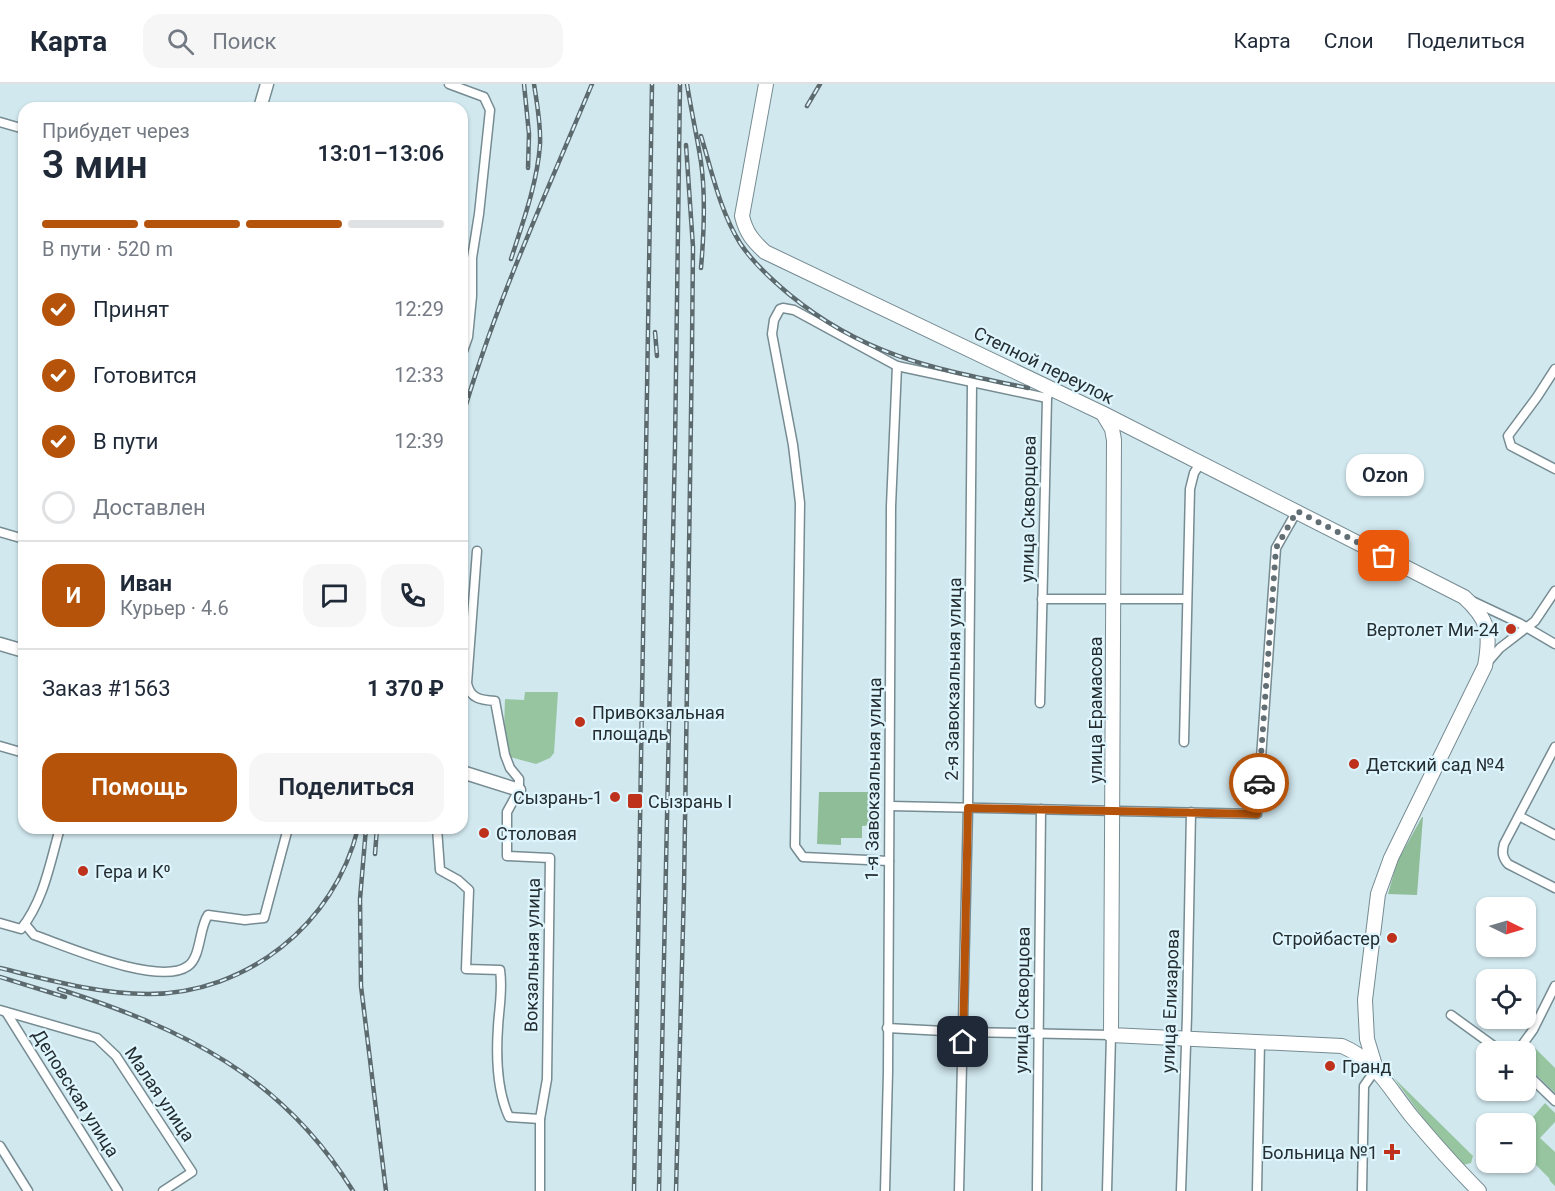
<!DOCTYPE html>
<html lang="ru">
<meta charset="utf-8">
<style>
:root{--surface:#fff;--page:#f6f6f7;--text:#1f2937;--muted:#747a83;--line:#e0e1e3;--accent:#b45309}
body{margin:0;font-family:Roboto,sans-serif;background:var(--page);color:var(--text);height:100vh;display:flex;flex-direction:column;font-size:22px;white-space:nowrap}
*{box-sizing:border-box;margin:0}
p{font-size:20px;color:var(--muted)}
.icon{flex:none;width:33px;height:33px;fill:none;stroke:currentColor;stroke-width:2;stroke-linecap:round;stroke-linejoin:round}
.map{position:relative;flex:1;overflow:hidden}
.details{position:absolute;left:18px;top:18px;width:450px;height:732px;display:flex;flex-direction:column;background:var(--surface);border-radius:18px;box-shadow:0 2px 4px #0004}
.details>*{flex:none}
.needle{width:39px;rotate:95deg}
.controls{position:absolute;left:1476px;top:813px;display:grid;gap:12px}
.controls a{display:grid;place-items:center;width:60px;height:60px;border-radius:12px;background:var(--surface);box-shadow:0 2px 4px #0004;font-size:30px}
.pin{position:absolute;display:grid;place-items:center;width:51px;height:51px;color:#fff;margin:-26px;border-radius:12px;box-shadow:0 3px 9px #0006}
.courier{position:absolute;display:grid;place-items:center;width:60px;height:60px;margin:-30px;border:4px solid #b45309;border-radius:50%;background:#fff;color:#222;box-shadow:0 2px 8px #0007}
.bubble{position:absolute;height:42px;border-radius:18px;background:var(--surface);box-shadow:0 2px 4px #0004;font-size:20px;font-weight:600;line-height:42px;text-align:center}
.headline em{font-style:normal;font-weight:600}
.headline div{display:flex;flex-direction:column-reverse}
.headline{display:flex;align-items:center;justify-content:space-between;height:102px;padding:0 24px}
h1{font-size:39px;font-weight:600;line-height:45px}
.bar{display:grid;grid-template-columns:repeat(4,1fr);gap:9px 6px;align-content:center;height:72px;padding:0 24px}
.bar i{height:8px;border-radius:4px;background:var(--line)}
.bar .current{background:var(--accent)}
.bar p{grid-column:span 4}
.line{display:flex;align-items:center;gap:15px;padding:0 24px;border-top:2px solid var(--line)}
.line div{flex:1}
.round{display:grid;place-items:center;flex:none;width:63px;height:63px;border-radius:18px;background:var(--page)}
ol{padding:0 24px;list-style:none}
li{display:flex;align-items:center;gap:18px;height:66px}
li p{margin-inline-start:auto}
li .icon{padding:6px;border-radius:50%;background:var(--accent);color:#fff;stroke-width:4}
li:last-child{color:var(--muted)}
li i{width:33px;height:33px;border:3px solid var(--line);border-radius:50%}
.primary-button{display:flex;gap:12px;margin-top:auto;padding:12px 24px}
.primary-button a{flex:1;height:69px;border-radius:18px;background:var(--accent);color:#fff;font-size:24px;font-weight:600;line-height:69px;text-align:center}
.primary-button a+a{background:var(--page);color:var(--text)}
header{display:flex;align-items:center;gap:36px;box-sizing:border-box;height:84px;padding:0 30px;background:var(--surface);border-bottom:2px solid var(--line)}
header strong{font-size:28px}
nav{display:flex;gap:33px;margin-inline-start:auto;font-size:21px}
.search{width:420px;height:54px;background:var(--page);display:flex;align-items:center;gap:15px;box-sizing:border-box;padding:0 21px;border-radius:18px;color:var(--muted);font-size:22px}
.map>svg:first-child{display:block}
</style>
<header>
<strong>Карта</strong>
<div class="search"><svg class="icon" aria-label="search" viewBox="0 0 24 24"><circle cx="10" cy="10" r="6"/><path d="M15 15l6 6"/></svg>Поиск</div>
<nav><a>Карта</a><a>Слои</a><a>Поделиться</a></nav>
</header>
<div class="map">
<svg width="1555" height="1107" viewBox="0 0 1555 1107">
<rect width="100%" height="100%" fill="#d1e8ef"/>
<g fill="#96c5a0">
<path d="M525,608H558L554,669L550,674L536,680L510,673L504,646L505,615L524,616Z"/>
<path d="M1529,958L1555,984V1009L1526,981V968H1523Z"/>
<path d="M1394,994L1473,1072L1471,1079L1463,1081L1442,1060Z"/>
<path d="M1545,1019L1555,1029V1038L1540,1054L1555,1068V1102L1550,1097L1549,1094L1526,1071V1041Z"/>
</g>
<g fill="#8fbd98">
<path d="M819,708H869V712H875L874,741L862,742V754H841V761L817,760Z"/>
<path d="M1422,733H1423L1417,811L1388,810L1397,778Z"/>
</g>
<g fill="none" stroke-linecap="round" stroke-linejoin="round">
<defs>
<g id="street">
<path d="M449,0L484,13L490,26L479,130L472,174V212L468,253L462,270"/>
<path d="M0,38L24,45"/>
<path d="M1555,285L1537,313L1508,352L1511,362L1555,385"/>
<path d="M0,448L24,455"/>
<path d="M477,467L467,599C470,615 481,616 495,617L505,671L510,684L519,695V706L507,728V772L550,774L547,995L540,1035V1107"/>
<path d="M1042,515H1186"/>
<path d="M1470,516L1519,539L1555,560"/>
<path d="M1487,579L1500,564L1535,537L1555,507"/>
<path d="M1040,619L1047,314L1048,311"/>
<path d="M1184,658L1190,405L1194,389L1201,378"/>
<path d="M0,662L24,669"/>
<path d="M1555,663L1504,760C1502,768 1502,773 1508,780L1555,804"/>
<path d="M890,722L1257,730L1276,464L1297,427"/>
<path d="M1519,732L1555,751"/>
<path d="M437,744L440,786L458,796L469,806L466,885L500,886C503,906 499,924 498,943C496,972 497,1007 509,1033L540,1035"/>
<path d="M889,777L803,773L795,762L800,419L793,361L772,250L774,236L780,225L783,224L794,226L897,282L1047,314"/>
<path d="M0,839L21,845C44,816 50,779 60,744"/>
<path d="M25,840L34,851C66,862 159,903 188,882C201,873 199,844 208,831L245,836L264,834L288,744"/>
<path d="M0,926L97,954L116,972L192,1088L163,1107"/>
<path d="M6,928L118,1107"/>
<path d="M1451,931L1502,968"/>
<path d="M887,944L963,948L1111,951L1107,1107"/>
<path d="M1517,968L1533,946L1555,902"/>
<path d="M1526,989L1555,1017"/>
<path d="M0,1062L28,1107"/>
<path d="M885,1107L888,988L891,422L897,282"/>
<path d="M959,1107L968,724L972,299"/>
<path d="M1037,1107L1041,725"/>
<path d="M1181,1107L1187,932L1191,728"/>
<path d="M1257,1107L1260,957"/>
<path d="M1362,1107L1364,1002L1376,985"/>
</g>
<g id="secondary">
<path d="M260,24L267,0"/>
<path d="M0,560L24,567"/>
<path d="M462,688L519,706"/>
</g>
<g id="primary">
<path d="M766,0L742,132C746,149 753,157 765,168L1102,329L1464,513C1489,536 1491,549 1485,582L1391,774L1378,810L1365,916L1367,955L1376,985"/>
<path d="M1103,330L1112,345L1114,356L1111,951L1342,962C1377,977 1390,1006 1413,1034C1434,1059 1456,1084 1479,1107"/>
</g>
</defs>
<use href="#street" stroke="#768b92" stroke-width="11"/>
<use href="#secondary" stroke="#768b92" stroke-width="15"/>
<use href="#primary" stroke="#768b92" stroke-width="16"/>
<use href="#street" stroke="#fff" stroke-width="8"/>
<use href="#secondary" stroke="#fff" stroke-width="12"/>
<use href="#primary" stroke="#fff" stroke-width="14"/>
<defs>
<g id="rail">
<path d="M524,0L529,50L528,84"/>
<path d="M687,0C691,26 697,52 701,78C706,113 704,149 701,184"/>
<path d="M807,22L820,0"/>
<path d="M701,52C712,88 720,127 740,159C753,179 772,196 790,211C866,273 936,285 1028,304"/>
<path d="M511,175C523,138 537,100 540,61C541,41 537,20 534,0"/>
<path d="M655,248L657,272"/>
<path d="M462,334C495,220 546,110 592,0"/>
<path d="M366,744L360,815L361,902L386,1107"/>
<path d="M375,770L377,744"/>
<path d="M0,884C49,896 98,910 148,910C247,910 335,840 358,744"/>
<path d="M0,893L65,913"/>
<path d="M59,905C184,945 282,992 353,1107"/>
<path d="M634,1107L652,0"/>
<path d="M659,1107L675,362L680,0"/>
<path d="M676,1107L684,805L692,264L693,163L686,61"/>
</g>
</defs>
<use href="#rail" stroke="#5c6a6e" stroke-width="4.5"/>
<use href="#rail" stroke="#def5fd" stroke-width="2" stroke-dasharray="7" stroke-linecap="butt"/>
</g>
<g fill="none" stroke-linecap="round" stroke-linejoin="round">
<path stroke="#616e73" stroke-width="6" stroke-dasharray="0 10.8" d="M1259,699L1276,464L1297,427L1384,472"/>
<path stroke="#b45309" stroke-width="8" d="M963,958L968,724L1257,730L1259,699"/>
</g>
<g fill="#be321b" stroke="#def5fd" stroke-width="2">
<circle cx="1511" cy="545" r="6"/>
<circle cx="580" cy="638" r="6"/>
<circle cx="1354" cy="680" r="6"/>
<circle cx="615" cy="713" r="6"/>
<rect x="627" y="709" width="16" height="16" rx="3"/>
<circle cx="484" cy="749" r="6"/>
<circle cx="83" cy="787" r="6"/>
<circle cx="1392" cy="854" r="6"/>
<circle cx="1330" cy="982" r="6"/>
<path d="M1389 1059h6v6h6v6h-6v6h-6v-6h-6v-6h6z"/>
</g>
<g text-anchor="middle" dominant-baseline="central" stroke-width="4.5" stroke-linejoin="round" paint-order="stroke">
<g font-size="18" fill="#242d30" stroke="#def5fd">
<text transform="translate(1044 281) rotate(26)">Степной переулок</text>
<text transform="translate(1028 425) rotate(-89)">улица Скворцова</text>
<text transform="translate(953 595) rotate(-89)">2-я Завокзальная улица</text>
<text transform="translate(1095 626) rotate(-90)">улица Ерамасова</text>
<text transform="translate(873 695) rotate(-89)">1-я Завокзальная улица</text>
<text transform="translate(532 871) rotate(-89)">Вокзальная улица</text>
<text transform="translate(1022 916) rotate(-89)">улица Скворцова</text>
<text transform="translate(1170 917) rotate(-88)">улица Елизарова</text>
<text transform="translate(76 1009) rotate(58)">Деповская улица</text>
<text transform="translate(160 1010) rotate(56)">Малая улица</text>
</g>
<g font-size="18" fill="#242d30" stroke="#def5fd" text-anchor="start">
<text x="1499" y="545" text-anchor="end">Вертолет Ми-24</text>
<text x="592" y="628">Привокзальная<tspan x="592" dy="21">площадь</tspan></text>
<text x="1366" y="680">Детский сад №4</text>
<text x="603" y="713" text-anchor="end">Сызрань-1</text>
<text x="648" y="717">Сызрань I</text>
<text x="496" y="749">Столовая</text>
<text x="95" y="787">Гера и К⁰</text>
<text x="1380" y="854" text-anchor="end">Стройбастер</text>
<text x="1342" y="982">Гранд</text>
<text x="1378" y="1068" text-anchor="end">Больница №1</text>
</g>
</g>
</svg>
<div class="controls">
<a><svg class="needle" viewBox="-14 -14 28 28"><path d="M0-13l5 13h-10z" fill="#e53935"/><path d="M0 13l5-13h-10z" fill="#747a83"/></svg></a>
<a><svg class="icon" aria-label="locate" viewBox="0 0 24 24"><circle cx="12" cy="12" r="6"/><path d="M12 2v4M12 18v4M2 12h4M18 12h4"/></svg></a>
<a>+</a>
<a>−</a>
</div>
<div class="pin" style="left:1384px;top:472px;background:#ea580c"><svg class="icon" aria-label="bag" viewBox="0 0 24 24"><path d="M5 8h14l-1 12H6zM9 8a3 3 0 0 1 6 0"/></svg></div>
<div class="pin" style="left:963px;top:958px;background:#1f2937"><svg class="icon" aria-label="home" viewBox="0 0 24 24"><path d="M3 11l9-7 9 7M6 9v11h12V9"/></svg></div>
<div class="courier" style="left:1259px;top:699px"><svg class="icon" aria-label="car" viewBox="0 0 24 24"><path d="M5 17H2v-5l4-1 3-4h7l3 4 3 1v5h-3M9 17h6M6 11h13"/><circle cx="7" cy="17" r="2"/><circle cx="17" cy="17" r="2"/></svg></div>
<div class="bubble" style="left:1346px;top:370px;width:78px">Ozon</div>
<section class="details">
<div class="headline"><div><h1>3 мин</h1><p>Прибудет через</p></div><em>13:01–13:06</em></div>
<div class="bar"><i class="current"></i><i class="current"></i><i class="current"></i><i></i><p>В пути · 520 m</p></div>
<ol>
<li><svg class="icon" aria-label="check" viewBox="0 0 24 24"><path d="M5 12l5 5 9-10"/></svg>Принят<p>12:29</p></li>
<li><svg class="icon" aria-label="check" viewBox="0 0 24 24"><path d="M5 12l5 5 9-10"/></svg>Готовится<p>12:33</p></li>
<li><svg class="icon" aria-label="check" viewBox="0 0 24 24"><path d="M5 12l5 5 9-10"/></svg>В пути<p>12:39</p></li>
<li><i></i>Доставлен</li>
</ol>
<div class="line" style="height:108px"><b class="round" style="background:var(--accent);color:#fff">И</b><div><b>Иван</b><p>Курьер · 4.6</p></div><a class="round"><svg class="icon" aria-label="chat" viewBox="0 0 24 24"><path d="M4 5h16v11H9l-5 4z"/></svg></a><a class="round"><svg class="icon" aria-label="phone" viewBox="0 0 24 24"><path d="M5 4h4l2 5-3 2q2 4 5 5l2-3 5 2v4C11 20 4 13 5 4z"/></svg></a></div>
<div class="line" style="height:78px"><div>Заказ #1563</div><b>1 370 ₽</b></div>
<div class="primary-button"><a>Помощь</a><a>Поделиться</a></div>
</section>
</div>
